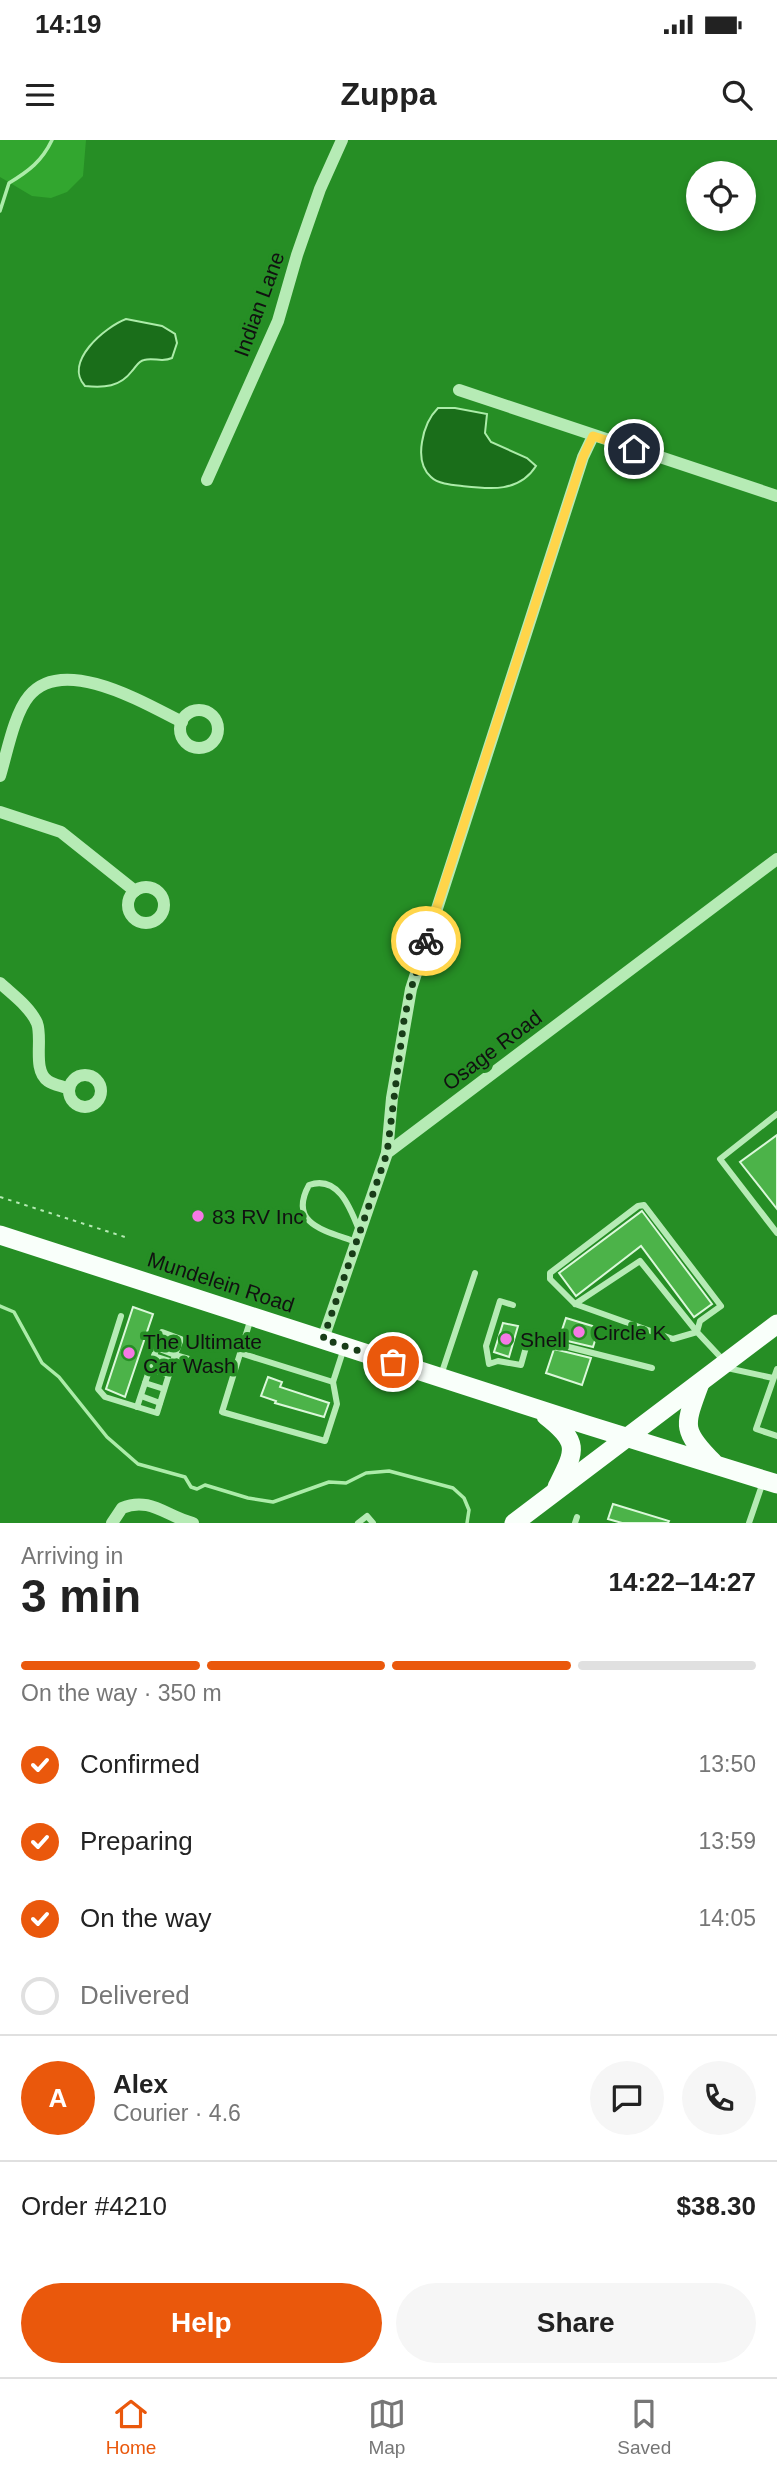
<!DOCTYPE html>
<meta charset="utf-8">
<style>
:root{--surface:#fff;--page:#f6f6f6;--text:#222;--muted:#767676;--line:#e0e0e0;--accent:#ea580c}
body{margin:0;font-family:Arial,sans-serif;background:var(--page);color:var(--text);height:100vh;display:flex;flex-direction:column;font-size:26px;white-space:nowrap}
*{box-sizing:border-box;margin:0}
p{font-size:23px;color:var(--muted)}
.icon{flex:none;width:38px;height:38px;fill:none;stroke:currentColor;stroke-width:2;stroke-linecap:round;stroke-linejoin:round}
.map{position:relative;height:1383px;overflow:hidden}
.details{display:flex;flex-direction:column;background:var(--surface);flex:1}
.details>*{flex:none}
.controls{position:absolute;left:686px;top:21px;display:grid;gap:14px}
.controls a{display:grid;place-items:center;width:70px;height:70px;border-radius:50%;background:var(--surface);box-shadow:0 4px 10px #0003;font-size:35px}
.pin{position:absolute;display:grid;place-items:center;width:60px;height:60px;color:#fff;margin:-30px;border:4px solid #fff;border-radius:50%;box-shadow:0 2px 7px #0007}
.courier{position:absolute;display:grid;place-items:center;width:70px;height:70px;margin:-35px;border:5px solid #ffd54a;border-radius:50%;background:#fff;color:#222;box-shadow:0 2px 9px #0007}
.head em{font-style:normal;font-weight:700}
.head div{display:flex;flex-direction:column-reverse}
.head{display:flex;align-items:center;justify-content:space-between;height:119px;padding:0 21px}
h1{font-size:46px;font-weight:700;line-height:52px}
.bar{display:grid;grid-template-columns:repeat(4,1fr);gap:10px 7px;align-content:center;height:84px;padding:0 21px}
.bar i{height:9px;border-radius:5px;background:var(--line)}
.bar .on{background:var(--accent)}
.bar p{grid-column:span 4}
.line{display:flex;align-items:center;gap:18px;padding:0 21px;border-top:2px solid var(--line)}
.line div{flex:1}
.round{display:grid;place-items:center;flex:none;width:74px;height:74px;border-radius:37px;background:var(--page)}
ol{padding:0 21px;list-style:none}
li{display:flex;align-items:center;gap:21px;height:77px}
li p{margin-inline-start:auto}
li .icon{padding:7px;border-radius:50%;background:var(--accent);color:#fff;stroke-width:4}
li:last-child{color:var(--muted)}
li i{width:38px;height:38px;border:4px solid var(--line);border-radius:50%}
.cta{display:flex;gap:14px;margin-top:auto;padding:14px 21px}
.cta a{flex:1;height:80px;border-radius:42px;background:var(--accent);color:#fff;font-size:28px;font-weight:700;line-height:80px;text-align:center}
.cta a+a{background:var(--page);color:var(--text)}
.status{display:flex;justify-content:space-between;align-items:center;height:49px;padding:0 35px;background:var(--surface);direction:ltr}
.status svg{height:19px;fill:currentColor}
header{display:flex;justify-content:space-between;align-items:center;height:91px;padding:0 21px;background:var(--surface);font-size:32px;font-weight:700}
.tab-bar{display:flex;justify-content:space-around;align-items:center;height:98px;border-top:2px solid var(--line);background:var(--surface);font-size:19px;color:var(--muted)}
.tab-bar a{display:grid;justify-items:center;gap:4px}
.tab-bar .on{color:var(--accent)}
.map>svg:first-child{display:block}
</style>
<div class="status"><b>14:19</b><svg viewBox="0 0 49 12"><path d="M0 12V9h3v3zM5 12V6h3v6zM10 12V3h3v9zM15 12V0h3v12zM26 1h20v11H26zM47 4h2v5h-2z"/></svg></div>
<header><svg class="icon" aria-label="menu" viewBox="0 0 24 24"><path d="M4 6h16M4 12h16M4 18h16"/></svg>Zuppa<svg class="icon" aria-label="search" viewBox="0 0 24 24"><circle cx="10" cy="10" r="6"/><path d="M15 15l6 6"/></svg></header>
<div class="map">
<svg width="777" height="1383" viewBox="0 0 777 1383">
<rect width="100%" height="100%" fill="#268e25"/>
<path fill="#32a62f" d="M0,0H86L83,36L67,52L51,58L32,56L0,37Z"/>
<g fill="#1a6e1a" stroke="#aceca9" stroke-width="2">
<path d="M126,179L162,186L175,194L177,203L172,218C162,223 154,217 144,220C138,221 136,227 132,231C120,247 104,248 85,246C63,222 105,187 126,179Z"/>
<path d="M438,268H455L487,274L485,293L491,302L527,318L536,326C519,353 489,349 462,346C452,345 438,344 431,337C421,328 420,314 422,302C424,289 428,278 438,268Z"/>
</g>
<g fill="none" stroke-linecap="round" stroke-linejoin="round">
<g stroke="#aceca9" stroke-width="3.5">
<path d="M0,71L9,43C29,31 42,21 52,0"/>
<path d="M0,1166L14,1172L42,1223L59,1237L107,1297L138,1324L185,1337L191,1347L197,1349L205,1345L248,1358L273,1362L329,1342L346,1343L366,1333L389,1331L453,1348L464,1358L469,1370L467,1383"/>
</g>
</g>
<g fill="#4cb349" stroke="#dbf8da" stroke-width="2">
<path d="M777,995V1069L740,1022Z"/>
<path d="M642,1071L712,1164L694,1177L641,1106L576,1156L559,1133Z"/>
<path d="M133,1167L153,1174L125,1257L106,1249Z"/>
<path d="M566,1178L599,1188L593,1207L559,1199Z"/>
<path d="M503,1183L518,1186L509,1217L494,1212Z"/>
<path d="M554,1209L591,1218L582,1245L546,1233Z"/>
<path d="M268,1237L282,1242L280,1247L329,1263L324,1277L275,1263L276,1261L261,1256Z"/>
<path d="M613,1364L669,1381L668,1383H622L608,1379Z"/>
</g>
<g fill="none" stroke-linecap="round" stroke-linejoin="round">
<path stroke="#b6ebb5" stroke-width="2" stroke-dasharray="3.5 5" stroke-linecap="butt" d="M0,1057L125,1097"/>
<g stroke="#b6ebb5" stroke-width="6">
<path d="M777,974L720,1019L777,1093"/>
<path d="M356,1102C327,1091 287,1085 309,1045C338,1035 350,1067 359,1090"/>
<path d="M575,1164L640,1121L697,1192L673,1199L575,1164L550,1139V1133L638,1066L644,1065L721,1166L700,1181L697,1192L725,1222"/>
<path d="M513,1165L500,1161L486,1206L489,1224L498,1221L521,1225L528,1200H541L652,1228"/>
<path d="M121,1176L98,1249L105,1257L157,1273L175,1215L157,1208"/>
<path d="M251,1178L222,1272L325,1301L337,1264L333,1242"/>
<path d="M240,1213L333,1242L344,1208"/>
<path d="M154,1216L173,1222"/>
<path d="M727,1228L773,1238"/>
<path d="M150,1229L169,1235"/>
<path d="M777,1229L756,1289L777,1296"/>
<path d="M441,1235L475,1133"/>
<path d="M145,1243L164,1249"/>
<path d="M141,1256L160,1263"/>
<path d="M137,1267L162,1192L181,1199L175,1215L234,1232"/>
<path d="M358,1383L367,1376L373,1383"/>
<path d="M575,1383L577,1377"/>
<path d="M749,1383L763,1342"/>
</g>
<g stroke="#b6ebb5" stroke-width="12">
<path d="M459,250L777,356"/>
<path d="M207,340L278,181L297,115L320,49L342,0"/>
<circle cx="199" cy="589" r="19"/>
<path d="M0,636C7,613 14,574 29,556C63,514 146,564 182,582"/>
<path d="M0,672L61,692L135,751"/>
<circle cx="146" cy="765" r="18"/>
<path d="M0,843C13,855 30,867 37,883C43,899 32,930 48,941C54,945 62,946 69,949"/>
<circle cx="85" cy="951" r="16"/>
<path d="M387,1013L392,958L411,849L583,317L593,296"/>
<path d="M323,1199L387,1013L777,719"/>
<path d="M112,1383L122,1368C150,1356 167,1377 193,1383"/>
</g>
<g stroke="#f9fffa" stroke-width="19">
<path d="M0,1095L587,1285L777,1344"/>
<path d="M700,1243C685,1285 680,1289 713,1322"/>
<path d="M546,1276C581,1303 575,1311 557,1347"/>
<path d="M514,1383L777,1184"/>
</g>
</g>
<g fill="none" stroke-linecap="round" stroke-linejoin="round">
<path stroke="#183d18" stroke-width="7" stroke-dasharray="0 12.6" d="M393,1222L323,1199L387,1013L404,880L411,849L426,801"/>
<path stroke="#ffd54a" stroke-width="9" d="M426,801L583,317L593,296L634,309"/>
</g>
<g fill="#f579e5" stroke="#268e25" stroke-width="2.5">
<circle cx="198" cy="1076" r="7"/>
<circle cx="579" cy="1192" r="7"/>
<circle cx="506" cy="1199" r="7"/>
<circle cx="129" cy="1213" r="7"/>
</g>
<g text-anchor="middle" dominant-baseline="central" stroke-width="7" stroke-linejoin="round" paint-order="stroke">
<g font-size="21" fill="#111" stroke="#268e25">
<text transform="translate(259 164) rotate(-70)">Indian Lane</text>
<text transform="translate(492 910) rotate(-37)">Osage Road</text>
<text transform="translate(221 1142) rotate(18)">Mundelein Road</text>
</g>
<g font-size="21" fill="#111" stroke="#268e25" text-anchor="start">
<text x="212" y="1076">83 RV Inc</text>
<text x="593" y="1192">Circle K</text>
<text x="520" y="1199">Shell</text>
<text x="143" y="1201">The Ultimate<tspan x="143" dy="24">Car Wash</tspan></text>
</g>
</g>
</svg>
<div class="controls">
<a><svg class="icon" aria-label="locate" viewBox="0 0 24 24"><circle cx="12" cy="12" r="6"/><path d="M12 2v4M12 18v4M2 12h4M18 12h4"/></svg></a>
</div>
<div class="pin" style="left:393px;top:1222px;background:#ea580c"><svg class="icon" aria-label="bag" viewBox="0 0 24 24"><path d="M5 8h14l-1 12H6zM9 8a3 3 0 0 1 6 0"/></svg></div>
<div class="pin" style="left:634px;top:309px;background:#1f2937"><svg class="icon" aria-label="home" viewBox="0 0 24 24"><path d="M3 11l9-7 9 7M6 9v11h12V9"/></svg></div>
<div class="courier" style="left:426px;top:801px"><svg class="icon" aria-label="bike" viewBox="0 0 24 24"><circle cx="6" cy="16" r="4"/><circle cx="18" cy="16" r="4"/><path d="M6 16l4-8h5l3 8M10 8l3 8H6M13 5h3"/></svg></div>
</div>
<section class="details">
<div class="head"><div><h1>3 min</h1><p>Arriving in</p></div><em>14:22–14:27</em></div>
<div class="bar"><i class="on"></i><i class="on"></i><i class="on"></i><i></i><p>On the way · 350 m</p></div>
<ol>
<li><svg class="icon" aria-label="check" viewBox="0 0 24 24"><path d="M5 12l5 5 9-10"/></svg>Confirmed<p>13:50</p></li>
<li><svg class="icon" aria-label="check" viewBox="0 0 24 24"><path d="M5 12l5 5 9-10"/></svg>Preparing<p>13:59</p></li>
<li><svg class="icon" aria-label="check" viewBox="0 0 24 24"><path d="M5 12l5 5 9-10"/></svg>On the way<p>14:05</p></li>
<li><i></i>Delivered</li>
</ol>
<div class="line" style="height:126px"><b class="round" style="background:var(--accent);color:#fff">A</b><div><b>Alex</b><p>Courier · 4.6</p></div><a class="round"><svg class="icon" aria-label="chat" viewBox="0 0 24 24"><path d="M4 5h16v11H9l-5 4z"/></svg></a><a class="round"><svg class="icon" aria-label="phone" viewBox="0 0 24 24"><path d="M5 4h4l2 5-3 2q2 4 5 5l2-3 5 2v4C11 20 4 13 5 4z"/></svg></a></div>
<div class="line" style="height:91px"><div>Order #4210</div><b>$38.30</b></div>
<div class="cta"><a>Help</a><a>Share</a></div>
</section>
<nav class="tab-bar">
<a class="on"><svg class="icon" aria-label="home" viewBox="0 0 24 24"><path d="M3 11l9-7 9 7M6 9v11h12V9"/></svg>Home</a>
<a><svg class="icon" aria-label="map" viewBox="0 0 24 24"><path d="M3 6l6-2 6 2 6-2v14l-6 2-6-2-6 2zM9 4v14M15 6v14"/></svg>Map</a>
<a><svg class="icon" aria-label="saved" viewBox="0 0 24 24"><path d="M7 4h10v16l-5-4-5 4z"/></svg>Saved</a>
</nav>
